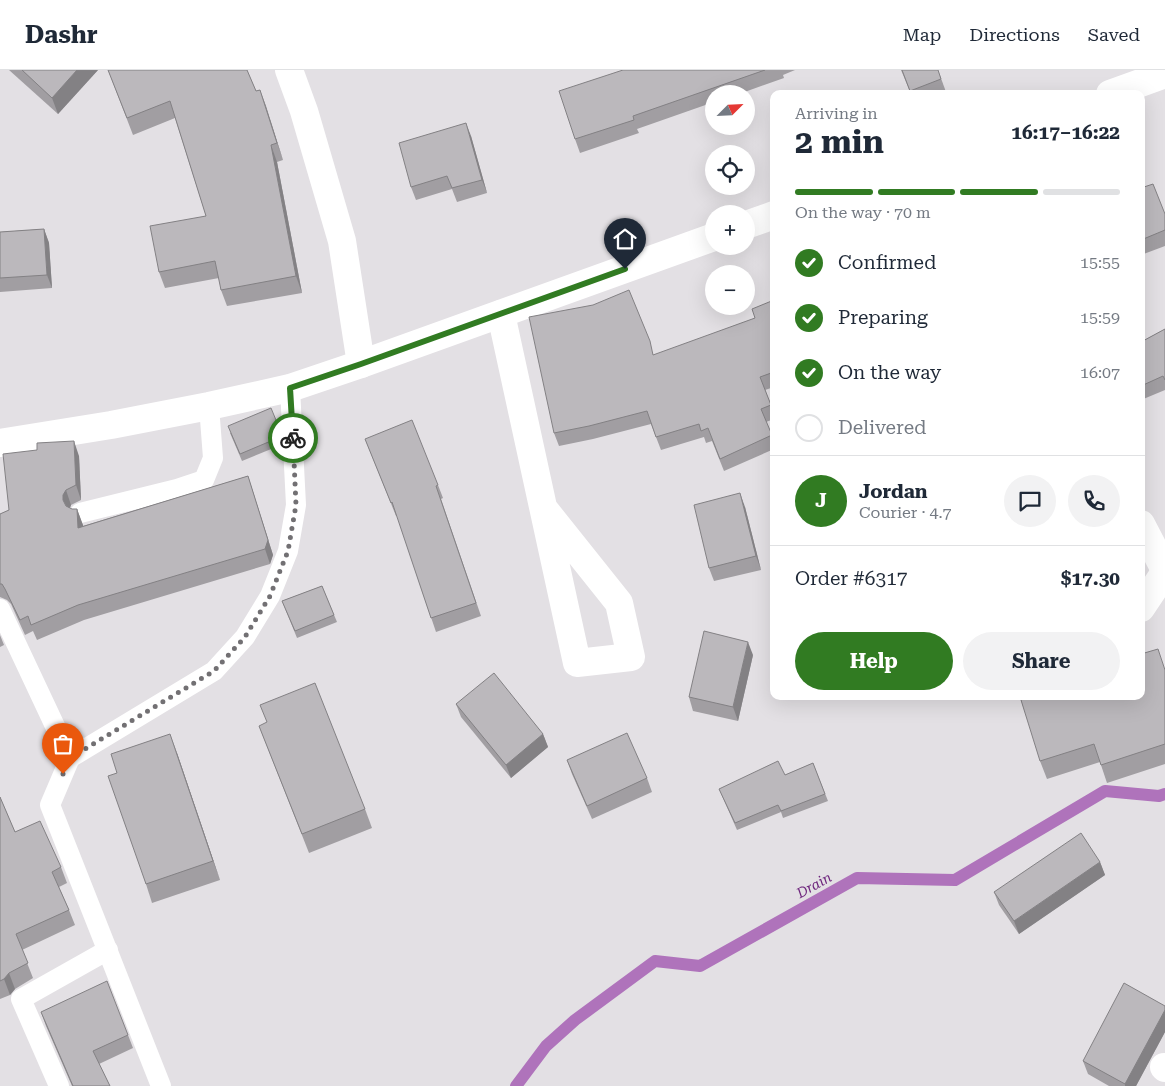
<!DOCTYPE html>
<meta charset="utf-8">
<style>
:root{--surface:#fff;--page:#f2f2f3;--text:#1f2937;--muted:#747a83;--line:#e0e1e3;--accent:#317b22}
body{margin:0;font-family:"Roboto Serif",serif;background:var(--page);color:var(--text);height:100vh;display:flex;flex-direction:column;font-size:19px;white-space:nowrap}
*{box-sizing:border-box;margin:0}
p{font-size:16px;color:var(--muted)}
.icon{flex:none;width:28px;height:28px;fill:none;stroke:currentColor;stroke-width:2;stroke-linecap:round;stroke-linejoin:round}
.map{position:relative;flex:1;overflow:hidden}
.details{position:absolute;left:770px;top:20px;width:375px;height:610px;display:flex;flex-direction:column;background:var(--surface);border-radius:10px;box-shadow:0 5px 20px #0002}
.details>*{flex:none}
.needle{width:32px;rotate:66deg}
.tools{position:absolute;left:705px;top:15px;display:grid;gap:10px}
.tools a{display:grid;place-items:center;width:50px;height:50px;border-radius:50%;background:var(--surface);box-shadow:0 5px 20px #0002;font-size:25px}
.pin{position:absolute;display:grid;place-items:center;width:42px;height:42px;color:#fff;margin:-51px -21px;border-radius:50% 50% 50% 0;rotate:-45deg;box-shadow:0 0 5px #0007}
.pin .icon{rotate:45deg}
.courier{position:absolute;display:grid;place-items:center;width:50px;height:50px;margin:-25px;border:4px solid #317b22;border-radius:50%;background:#fff;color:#222;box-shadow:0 1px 6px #0007}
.head em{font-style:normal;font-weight:700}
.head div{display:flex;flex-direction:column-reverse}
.head{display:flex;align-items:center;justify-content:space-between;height:85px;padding:0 25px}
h1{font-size:32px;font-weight:700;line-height:38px}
.bar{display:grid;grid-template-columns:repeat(4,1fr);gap:8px 5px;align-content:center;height:60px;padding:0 25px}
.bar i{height:6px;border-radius:4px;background:var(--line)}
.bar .active{background:var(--accent)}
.bar p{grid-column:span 4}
.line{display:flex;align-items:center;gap:12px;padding:0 25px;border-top:1px solid var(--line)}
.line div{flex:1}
.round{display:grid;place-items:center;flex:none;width:52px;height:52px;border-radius:26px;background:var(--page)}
ol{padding:0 25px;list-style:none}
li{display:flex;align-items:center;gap:15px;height:55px}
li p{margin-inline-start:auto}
li .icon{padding:5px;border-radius:50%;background:var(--accent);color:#fff;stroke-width:4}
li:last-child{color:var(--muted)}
li i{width:28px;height:28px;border:2px solid var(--line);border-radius:50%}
.cta{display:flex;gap:10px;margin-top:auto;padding:10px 25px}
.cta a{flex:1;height:58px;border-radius:30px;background:var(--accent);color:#fff;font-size:20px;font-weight:700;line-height:58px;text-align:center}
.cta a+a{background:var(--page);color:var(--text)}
header{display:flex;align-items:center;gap:30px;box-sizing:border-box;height:70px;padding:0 25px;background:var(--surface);border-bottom:1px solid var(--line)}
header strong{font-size:24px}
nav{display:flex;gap:28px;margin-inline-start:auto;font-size:18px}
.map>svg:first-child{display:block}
</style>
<header>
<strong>Dashr</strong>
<nav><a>Map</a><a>Directions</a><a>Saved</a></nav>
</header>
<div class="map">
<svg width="1165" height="1016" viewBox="0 0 1165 1016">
<rect width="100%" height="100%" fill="#e3e0e4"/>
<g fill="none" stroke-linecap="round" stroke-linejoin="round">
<path stroke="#af73bb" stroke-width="12" d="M516,1016L546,976L575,950L655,891L700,896L857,808L955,810L1105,721L1159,726L1165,724"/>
<g stroke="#fff" stroke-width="20">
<path d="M80,443L177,419L204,410L213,388L209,336"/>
<path d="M0,539L70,688L214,601L245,567L270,526L288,481L296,435L290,318"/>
<path d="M70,688L50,735L161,1016"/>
<path d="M59,1016L21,929L108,880"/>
</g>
<g stroke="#fff" stroke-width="28">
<path d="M289,0L304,41L342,171L361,294"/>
<path d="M1110,24L1165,4"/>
<path d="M746,155L774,145"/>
<path d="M501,244L577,593L631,587L619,533L544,439"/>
<path d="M0,373L111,355L209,336L290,318L361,294L714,167"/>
<path d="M1141,454L1165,500"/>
<path d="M1141,538L1165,502"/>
<path d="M1164,997L1165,998"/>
</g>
</g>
<g fill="#a19ea2">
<path d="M9,0H98L58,44Z"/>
<path d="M108,0H247L256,21L260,20L283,90L277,92L302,223L227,236L221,220L219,208L165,218L159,202L206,146L175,48L133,65Z"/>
<path d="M623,0H795L783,5L784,8L739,24H714V32L637,59L639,63L580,83L575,69Z"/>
<path d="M901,0H938L946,22L942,24H911Z"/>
<path d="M471,66L487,123L457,132L452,119L416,130L411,117Z"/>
<path d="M1141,118L1165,144V176L1141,185Z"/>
<path d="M44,159L49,173L52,218L0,222V162Z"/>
<path d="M774,230V317L765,320L774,344V349L766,352L774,372V379L724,401L712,371L706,373L704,367L661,380L651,354L593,369L559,376L554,363L755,248Z"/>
<path d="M1165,259V320L1141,330V272Z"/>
<path d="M280,362L281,375L242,391L230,363Z"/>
<path d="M365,369L438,415L443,428L441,429L481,546L436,562L397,446H396Z"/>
<path d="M79,386L81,430L71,435L70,438L72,439H77L83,456L248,406L273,485L270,494L84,550L37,570L33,561L25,565L11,534L7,530L0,527V444L9,440Z"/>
<path d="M745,437L761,500L714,511L709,498Z"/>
<path d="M322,516L337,552L297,568L282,531Z"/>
<path d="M0,565L4,575L0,577Z"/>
<path d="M753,585L738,651L693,641L689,627Z"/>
<path d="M1165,599V694L1107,713L1100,692L1047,709L1040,691L1141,626Z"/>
<path d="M456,634L543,664L548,677L511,708L461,647Z"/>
<path d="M259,656L365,739L372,758L309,783Z"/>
<path d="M177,683L220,810L152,833L146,814L117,703Z"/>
<path d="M567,690L647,708L652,722L592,749L572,704Z"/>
<path d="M813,693L828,731L783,748L781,742L737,760L719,719L785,705Z"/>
<path d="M0,727L15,762L61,797L67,813L59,817L69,840L75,855L22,880L33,908L15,919L10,925L0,929Z"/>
<path d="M1100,792L1105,805L1019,864L999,835L994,822Z"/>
<path d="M1165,936V962L1136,1016H1109L1088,1004L1083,991Z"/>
<path d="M41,942L128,965L133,978L99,994L110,1016H72L46,956Z"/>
</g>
<g fill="#838184">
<path d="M77,0H98L58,44L52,28Z"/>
<path d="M260,20L266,36L283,90L277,73Z"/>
<path d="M466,53L471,66L487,123L482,110Z"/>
<path d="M271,75L277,92L302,223L296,206Z"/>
<path d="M44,159L49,173L52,218L47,205Z"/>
<path d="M278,355L280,362L281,375L278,368Z"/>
<path d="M74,371L79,386L81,430L76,415Z"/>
<path d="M248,406L273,485L270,494L265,479Z"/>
<path d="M66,420L71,435L69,440L63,430V425Z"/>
<path d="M740,423L745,437L761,500L756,486Z"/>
<path d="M77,439L83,455L84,473L78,458Z"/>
<path d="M748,572L753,585L738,651L733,637Z"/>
<path d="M170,664L177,683L220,810L213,791Z"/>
<path d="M543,664L548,677L511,708L506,695Z"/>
<path d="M1100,792L1105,805L1019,864L1014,851Z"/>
<path d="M9,903L15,919L10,925L4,909Z"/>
<path d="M1165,940V962L1136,1016H1125V1014Z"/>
</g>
<g fill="#bbb8bc" stroke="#838184">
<path d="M22,0H77L52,28Z"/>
<path d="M108,0H247L256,21L260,20L277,73L271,75L296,206L221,220L215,191L159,202L150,156L206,146L170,31L127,48Z"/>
<path d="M623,0H765L633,46L634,50L575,69L559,21Z"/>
<path d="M902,0H938L941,9L910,21Z"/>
<path d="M466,53L482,110L452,118L447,106L411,117L399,73Z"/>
<path d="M1153,114L1165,144V160L1141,170V118Z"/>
<path d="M44,159L47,205L0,208V162Z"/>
<path d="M629,220L650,271L653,285L755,248L752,239L774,230V302L760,307L771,335L761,339L772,365L720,389L708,358L701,361L699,354L656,367L647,341L589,356L554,363L529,247L593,235Z"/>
<path d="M1165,259V310L1163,306L1141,316V272Z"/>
<path d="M271,338L278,355V368L240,384L228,356Z"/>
<path d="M412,350L438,415L436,416L476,533L431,548L392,432L391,433L365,369Z"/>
<path d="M74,371L76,415L66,420L63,425V430L66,436L72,439H77L78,458L248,406L268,470L265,479L78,535L31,555L28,546L20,550L5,519L2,514H0V444L9,440L3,384L37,380V373Z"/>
<path d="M740,423L756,486L709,498L694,435Z"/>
<path d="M322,516L334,545L295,561L282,531Z"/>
<path d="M704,561L748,572L733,637L689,627Z"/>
<path d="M1158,579L1165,600V674L1101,695L1094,674L1040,691L1021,630L1034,626H1141V584Z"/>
<path d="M494,603L543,664L506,695L456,634Z"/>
<path d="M315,613L365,739L302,764L259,656L267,652L260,635Z"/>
<path d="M627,663L647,708L587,736L567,690Z"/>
<path d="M170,664L213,791L146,814L108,706L117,703L111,684Z"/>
<path d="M778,691L785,705L813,693L825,724L781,741L778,735L735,753L719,719Z"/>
<path d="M0,727L15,762L40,751L61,797L52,802L69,840L16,864L28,893L9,903L4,909L0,911Z"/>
<path d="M1081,763L1100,792L1014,851L994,822Z"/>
<path d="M107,911L128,965L93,981L110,1016H73L41,942Z"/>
<path d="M1124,913L1165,936V940L1125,1014L1083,991Z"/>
</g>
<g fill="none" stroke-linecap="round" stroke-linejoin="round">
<path stroke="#727073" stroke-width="5" stroke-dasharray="0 9" d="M63,704L70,688L214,601L245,567L270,526L288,481L296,435L293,368"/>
<path stroke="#317b22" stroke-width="6" d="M293,368L290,318L361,294L625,199"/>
</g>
<g text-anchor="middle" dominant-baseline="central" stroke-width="4.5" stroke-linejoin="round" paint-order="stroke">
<g font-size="14" font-style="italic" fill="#6d247c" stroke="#e3e0e4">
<text transform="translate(814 815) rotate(-29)">Drain</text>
</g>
</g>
</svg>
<div class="tools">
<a><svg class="needle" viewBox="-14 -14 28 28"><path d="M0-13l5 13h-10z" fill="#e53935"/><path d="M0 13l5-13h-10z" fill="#747a83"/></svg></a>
<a><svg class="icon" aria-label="locate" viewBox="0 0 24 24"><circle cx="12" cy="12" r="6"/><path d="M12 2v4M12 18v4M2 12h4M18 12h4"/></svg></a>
<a>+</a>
<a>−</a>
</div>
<div class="pin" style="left:63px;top:704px;background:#ea580c"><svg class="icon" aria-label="bag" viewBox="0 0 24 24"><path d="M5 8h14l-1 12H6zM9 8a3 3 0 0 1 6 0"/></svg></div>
<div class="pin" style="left:625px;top:199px;background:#1f2937"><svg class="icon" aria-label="home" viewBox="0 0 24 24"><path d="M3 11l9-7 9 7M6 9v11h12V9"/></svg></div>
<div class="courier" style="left:293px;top:368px"><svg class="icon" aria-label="bike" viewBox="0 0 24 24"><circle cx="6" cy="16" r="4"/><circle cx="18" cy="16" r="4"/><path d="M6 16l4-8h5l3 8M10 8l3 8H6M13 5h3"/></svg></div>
<section class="details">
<div class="head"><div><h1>2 min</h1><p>Arriving in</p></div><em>16:17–16:22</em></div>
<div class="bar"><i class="active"></i><i class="active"></i><i class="active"></i><i></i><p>On the way · 70 m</p></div>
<ol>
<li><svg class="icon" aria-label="check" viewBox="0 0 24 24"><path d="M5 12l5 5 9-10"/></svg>Confirmed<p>15:55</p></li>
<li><svg class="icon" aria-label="check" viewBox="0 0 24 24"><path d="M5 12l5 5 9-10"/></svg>Preparing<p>15:59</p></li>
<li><svg class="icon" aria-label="check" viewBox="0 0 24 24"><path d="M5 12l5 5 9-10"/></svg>On the way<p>16:07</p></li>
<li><i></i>Delivered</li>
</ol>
<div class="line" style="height:90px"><b class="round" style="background:var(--accent);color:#fff">J</b><div><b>Jordan</b><p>Courier · 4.7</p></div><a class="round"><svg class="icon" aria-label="chat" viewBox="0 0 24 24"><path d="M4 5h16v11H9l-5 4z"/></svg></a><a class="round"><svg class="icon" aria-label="phone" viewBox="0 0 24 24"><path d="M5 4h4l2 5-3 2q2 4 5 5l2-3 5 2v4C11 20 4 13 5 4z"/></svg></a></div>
<div class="line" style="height:65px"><div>Order #6317</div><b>$17.30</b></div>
<div class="cta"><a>Help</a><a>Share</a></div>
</section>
</div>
